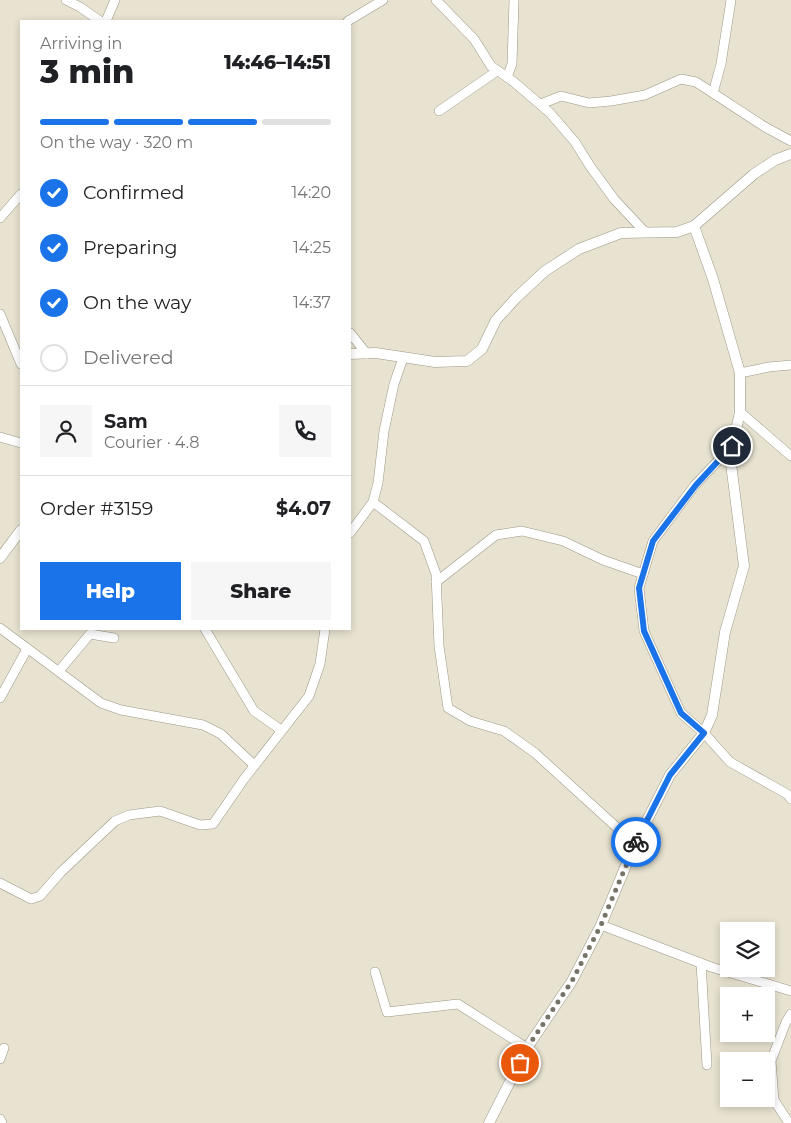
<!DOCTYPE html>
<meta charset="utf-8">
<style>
:root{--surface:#fff;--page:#f6f6f6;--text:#202124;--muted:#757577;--line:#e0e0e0;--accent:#1a73e8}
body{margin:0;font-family:Montserrat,sans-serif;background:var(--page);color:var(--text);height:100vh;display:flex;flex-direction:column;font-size:19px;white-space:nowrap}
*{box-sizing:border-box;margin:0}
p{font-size:16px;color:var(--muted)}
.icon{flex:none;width:28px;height:28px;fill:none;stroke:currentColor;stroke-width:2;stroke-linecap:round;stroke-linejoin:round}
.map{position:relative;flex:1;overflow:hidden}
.sheet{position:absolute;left:20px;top:20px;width:331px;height:610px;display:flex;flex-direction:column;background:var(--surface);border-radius:0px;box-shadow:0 2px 8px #0003}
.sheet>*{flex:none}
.tools{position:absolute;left:720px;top:922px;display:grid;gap:10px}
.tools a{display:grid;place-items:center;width:55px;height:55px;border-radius:0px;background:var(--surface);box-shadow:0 2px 8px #0003;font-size:25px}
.pin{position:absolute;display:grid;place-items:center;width:42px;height:42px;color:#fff;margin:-21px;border:2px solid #fff;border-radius:50%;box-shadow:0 1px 5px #0007}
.courier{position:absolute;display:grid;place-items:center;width:50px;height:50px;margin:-25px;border:4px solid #1a73e8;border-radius:50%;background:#fff;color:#222;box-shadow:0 1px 6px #0007}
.overview em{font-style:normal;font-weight:800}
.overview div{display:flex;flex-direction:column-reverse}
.overview{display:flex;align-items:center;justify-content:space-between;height:85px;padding:0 20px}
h1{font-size:32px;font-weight:800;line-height:38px}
.bar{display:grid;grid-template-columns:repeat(4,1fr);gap:8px 5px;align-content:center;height:60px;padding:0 20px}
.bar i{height:6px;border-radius:4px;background:var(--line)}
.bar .on{background:var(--accent)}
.bar p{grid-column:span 4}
.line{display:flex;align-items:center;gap:12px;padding:0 20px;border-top:1px solid var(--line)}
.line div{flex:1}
.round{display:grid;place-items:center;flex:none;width:52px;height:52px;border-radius:0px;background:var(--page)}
ol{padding:0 20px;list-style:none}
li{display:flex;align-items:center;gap:15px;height:55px}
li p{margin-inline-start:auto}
li .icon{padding:5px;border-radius:50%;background:var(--accent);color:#fff;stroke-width:4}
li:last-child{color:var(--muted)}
li i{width:28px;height:28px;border:2px solid var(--line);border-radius:50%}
.cta{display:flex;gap:10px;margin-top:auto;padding:10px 20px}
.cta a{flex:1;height:58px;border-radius:0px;background:var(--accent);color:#fff;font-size:20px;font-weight:800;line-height:58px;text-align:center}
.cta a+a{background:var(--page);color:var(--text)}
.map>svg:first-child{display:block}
</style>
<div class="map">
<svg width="791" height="1123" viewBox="0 0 791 1123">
<rect width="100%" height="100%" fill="#e8e3d0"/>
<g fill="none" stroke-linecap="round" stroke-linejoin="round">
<defs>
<g id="minor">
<path d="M66,0L80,7L100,21"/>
<path d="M436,0L474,39L491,66L514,82L550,113L575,142L590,166L614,199L645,232"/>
<path d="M106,21L115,0"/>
<path d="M348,21L383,0"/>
<path d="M507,77L512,64L514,0"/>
<path d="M713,93L721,64L731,0"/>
<path d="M541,104L561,96L589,103L611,101L645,95L681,79L696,82L765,127L791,141"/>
<path d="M439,111L497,71"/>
<path d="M0,218L21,194"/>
<path d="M0,314L21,364"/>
<path d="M350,333L367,354"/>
<path d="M740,373L769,367L791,365"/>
<path d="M740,412L791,456"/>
<path d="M0,437L21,443"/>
<path d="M732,446L695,485L653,541L639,588L644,631L681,713L704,733L730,762L787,794L791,799"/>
<path d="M373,502L424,541L436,574L439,646L448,708L470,721L504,731L535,753L635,844"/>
<path d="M350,533L373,502L378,483L384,431L394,384L403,358"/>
<path d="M436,582L496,535L522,531L563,541L603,560L643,574"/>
<path d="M0,628L101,703L121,710L203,725L221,734L254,765"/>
<path d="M205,629L254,711L281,730"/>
<path d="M59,671L90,634L114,638"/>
<path d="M0,698L27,649"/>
<path d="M0,883L31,899L40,896L61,872L115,821L129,815L160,811L200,825L213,824L244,779L309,696L320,664L325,629"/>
<path d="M601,925L711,967L791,991"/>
<path d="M701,963L707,1065"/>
<path d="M375,972L387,1012L458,1004L527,1048"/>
<path d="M0,1059L4,1048"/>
<path d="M0,1119L2,1123"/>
<path d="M789,1123L774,1100L771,1061L786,1022L791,1014"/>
</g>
<g id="tertiary">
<path d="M350,354L376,353L435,362L467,361L482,349L496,320L516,298L545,271L579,249L621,233L677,232L694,226L754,174L775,160L791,154"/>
<path d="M0,558L21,530"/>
<path d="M489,1123L527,1048L572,981L601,925L635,844L670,775L704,733L712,715L725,632L744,566L730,456L740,412V373L713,279L694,226"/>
</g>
</defs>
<use href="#minor" stroke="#9c9786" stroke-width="10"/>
<use href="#tertiary" stroke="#9c9786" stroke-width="11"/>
<use href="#minor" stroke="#fff" stroke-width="9"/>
<use href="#tertiary" stroke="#fff" stroke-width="10"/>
</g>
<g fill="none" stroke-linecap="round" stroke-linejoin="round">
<path stroke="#767368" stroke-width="5" stroke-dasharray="0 9" d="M520,1063L527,1048L572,981L601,925L636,842"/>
<path stroke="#1a73e8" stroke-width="6" d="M636,842L670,775L704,733L681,713L644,631L639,588L653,541L696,485L732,446"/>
</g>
</svg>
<div class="tools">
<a><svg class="icon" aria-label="layers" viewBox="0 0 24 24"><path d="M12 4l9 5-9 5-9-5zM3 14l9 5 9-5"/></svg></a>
<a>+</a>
<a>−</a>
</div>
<div class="pin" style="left:520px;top:1063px;background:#ea580c"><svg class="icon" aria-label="bag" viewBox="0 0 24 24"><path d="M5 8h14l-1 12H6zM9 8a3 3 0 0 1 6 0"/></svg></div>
<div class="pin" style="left:732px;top:446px;background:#1f2937"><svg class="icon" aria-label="home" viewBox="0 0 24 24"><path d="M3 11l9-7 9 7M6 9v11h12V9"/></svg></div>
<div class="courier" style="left:636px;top:842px"><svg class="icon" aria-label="bike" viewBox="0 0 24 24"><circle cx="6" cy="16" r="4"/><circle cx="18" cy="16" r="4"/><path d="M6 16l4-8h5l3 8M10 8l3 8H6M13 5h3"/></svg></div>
<section class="sheet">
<div class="overview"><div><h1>3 min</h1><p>Arriving in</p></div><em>14:46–14:51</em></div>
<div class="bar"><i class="on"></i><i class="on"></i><i class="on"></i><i></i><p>On the way · 320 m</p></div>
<ol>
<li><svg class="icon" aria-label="check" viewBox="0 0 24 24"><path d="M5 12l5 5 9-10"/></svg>Confirmed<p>14:20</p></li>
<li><svg class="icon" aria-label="check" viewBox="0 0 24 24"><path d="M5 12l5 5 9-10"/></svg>Preparing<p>14:25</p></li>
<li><svg class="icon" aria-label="check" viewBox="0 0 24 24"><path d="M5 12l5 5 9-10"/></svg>On the way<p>14:37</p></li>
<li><i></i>Delivered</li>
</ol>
<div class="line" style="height:90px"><a class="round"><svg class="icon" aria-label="person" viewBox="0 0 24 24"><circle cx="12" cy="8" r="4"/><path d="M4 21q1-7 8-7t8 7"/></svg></a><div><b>Sam</b><p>Courier · 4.8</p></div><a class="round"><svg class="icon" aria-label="phone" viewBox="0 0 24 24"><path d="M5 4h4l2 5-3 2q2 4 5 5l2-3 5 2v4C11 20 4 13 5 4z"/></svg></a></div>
<div class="line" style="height:65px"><div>Order #3159</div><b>$4.07</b></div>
<div class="cta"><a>Help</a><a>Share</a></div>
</section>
</div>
